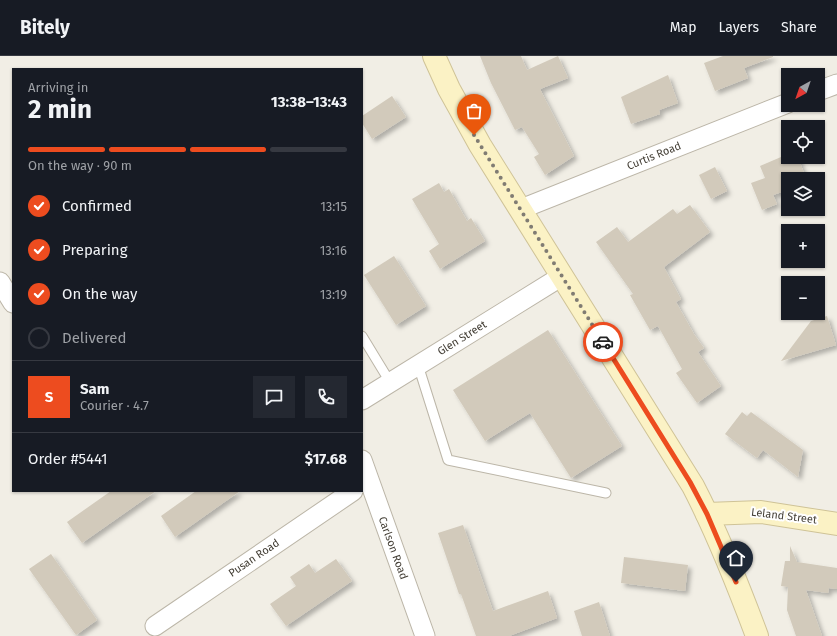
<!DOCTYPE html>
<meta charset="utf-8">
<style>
:root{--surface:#171b24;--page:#242831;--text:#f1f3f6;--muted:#9ea1a6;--line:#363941;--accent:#ed4c1f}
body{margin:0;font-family:"Fira Sans",sans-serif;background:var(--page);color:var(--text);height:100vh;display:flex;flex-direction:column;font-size:15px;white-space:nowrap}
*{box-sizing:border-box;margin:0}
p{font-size:13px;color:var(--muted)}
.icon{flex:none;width:22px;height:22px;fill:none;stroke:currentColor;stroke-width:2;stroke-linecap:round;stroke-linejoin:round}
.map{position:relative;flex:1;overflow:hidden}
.drawer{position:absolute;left:12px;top:12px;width:351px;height:424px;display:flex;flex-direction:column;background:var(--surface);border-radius:0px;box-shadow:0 1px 3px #0004}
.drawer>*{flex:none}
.needle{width:26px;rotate:220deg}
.buttons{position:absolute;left:781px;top:12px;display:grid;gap:8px}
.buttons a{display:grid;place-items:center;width:44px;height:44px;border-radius:0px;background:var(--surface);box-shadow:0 1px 3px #0004;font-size:20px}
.pin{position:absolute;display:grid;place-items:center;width:34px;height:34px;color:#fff;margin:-41px -17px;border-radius:50% 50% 50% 0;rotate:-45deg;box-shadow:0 0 4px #0007}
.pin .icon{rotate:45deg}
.courier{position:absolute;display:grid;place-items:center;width:40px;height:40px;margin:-20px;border:3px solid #ed4c1f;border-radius:50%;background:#fff;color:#222;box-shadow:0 1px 5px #0007}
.overview em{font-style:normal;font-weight:700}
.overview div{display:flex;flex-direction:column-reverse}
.overview{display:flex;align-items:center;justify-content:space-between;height:68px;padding:0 16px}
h1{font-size:26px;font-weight:700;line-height:30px}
.bar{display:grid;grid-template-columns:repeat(4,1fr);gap:6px 4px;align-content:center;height:48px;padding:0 16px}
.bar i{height:5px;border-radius:3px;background:var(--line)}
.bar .on{background:var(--accent)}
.bar p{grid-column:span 4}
.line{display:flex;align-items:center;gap:10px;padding:0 16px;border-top:1px solid var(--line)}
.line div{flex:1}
.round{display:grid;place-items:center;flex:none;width:42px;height:42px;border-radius:0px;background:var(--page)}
ol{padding:0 16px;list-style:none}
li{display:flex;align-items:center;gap:12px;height:44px}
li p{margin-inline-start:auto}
li .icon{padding:4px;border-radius:50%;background:var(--accent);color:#fff;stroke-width:4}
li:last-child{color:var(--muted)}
li i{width:22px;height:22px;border:2px solid var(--line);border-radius:50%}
header{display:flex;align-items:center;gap:24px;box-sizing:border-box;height:56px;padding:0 20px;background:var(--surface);border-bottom:1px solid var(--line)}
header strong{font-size:19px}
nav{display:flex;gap:22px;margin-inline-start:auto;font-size:14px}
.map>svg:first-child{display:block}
</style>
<header>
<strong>Bitely</strong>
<nav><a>Map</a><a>Layers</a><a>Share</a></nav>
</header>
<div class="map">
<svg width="837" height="580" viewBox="0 0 837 580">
<defs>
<filter id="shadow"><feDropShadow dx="3.5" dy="3.5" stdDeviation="2" flood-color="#0004"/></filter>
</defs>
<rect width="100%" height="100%" fill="#f1eee5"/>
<g fill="#d2cabb" filter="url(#shadow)">
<path d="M480,0H521L527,14L558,0L568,22L540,33L574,100L545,119L534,101L539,98L522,71L515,74L491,27Z"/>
<path d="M723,0H773V1L744,12L748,22L715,35L704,7Z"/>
<path d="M668,19L678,47L659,54L660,58L631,68L621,41Z"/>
<path d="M392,40L406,61L372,83L362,67V60Z"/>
<path d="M781,101H798L805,120L799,123H788V127L783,130L785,135L773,139L777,148L762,154L751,127L765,122L760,110Z"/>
<path d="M715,111L727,135L711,143L699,119Z"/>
<path d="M439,127L444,136L449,133L467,165L471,162L485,185L440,213L429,195L439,188L412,143Z"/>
<path d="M690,149L710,176L664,211L681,243L676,246L694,278L704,292L698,296L721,330L697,347L676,317L682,313L658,270L650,274L630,239L633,238L596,186L617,171L628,186L673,153L677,158Z"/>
<path d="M394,200L426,250L396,269L364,219Z"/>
<path d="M827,260L836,289L781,305L811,265Z"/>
<path d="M548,274L622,390L571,422L530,357L485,385L453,334Z"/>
<path d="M742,356L747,360L751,356L803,394L798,421L763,394L757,402L725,378Z"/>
<path d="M111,435H156L82,487L67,466Z"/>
<path d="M196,435H240L175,481L161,460Z"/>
<path d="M463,469L493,555L548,535L557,562L509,580H476L461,538H459L438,477Z"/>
<path d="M790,490L797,506L837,512V533L829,532L828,537L806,534L822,580H796L787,554L788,531L781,530L785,505H790Z"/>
<path d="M51,498L97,564L76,579L29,513Z"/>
<path d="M624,501L688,509L685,535L621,527Z"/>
<path d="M336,503L352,525L286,570L270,548L296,530L290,521L309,508L315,517Z"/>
<path d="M599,546L610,580H582L574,555Z"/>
</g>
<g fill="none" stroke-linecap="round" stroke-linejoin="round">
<defs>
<g id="lane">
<path d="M362,280L390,326"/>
<path d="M418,309L448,404L606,437"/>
</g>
<g id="street">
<path d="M818,35L837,28"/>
<path d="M521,153L788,47"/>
<path d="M0,226L13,247"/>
<path d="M362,344L562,220"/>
<path d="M362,404L425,580"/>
<path d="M155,570L353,435"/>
</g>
<g id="secondary">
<path d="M434,0L449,33L480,89L693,430C718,478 738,529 757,580"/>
<path d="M707,458L761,456L837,468"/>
</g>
</defs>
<use href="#lane" stroke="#bcb6a8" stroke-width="11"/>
<use href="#street" stroke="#bcb6a8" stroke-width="21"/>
<use href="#secondary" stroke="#cfc397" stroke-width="24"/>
<use href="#lane" stroke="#fff" stroke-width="9"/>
<use href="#street" stroke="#fff" stroke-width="19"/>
<use href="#secondary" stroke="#fbf2c5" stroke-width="22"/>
</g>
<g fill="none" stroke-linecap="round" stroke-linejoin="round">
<path stroke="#807c73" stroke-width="4" stroke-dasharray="0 7.2" d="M474,79L603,286"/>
<path stroke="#ed4c1f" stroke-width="5" d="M603,286L690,426L707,458L736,526"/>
</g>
<g text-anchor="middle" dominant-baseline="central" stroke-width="4" stroke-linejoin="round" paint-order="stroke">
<g font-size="11" fill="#433e35" stroke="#fff">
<text transform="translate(654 100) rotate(-22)">Curtis Road</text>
<text transform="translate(462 282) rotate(-32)">Glen Street</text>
<text transform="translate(784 460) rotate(7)">Leland Street</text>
<text transform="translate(393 492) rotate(70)">Carlson Road</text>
<text transform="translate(254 502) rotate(-34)">Pusan Road</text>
</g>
</g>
</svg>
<div class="buttons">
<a><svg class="needle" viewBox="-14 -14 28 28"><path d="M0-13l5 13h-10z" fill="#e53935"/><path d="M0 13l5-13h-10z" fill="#9ea1a6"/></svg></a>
<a><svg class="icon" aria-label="locate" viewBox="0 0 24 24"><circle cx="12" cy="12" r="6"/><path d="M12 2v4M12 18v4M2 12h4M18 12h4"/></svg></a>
<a><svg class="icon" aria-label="layers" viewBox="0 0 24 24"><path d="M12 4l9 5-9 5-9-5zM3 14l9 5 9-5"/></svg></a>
<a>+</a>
<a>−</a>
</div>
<div class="pin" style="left:474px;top:79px;background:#ea580c"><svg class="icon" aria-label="bag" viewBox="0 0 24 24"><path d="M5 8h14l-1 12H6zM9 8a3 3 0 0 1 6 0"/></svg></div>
<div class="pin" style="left:736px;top:526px;background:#1f2937"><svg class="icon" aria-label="home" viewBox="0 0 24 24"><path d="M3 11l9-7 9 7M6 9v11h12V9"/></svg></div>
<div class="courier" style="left:603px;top:286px"><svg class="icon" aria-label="car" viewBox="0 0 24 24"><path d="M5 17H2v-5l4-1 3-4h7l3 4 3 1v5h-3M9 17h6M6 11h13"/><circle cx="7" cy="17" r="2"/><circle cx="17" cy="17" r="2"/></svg></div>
<section class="drawer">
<div class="overview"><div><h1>2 min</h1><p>Arriving in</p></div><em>13:38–13:43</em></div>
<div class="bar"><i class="on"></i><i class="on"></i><i class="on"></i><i></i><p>On the way · 90 m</p></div>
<ol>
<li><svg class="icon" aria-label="check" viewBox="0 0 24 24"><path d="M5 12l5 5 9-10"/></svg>Confirmed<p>13:15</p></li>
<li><svg class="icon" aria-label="check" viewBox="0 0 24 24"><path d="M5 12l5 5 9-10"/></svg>Preparing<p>13:16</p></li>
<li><svg class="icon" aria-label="check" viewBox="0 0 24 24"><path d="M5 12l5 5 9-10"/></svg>On the way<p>13:19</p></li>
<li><i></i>Delivered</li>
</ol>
<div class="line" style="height:72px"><b class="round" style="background:var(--accent);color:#fff">S</b><div><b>Sam</b><p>Courier · 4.7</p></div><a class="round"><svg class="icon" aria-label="chat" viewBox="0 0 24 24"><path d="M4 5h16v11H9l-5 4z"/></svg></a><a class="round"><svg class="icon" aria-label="phone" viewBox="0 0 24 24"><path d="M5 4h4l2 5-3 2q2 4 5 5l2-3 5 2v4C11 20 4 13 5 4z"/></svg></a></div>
<div class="line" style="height:52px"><div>Order #5441</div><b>$17.68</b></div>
</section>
</div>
